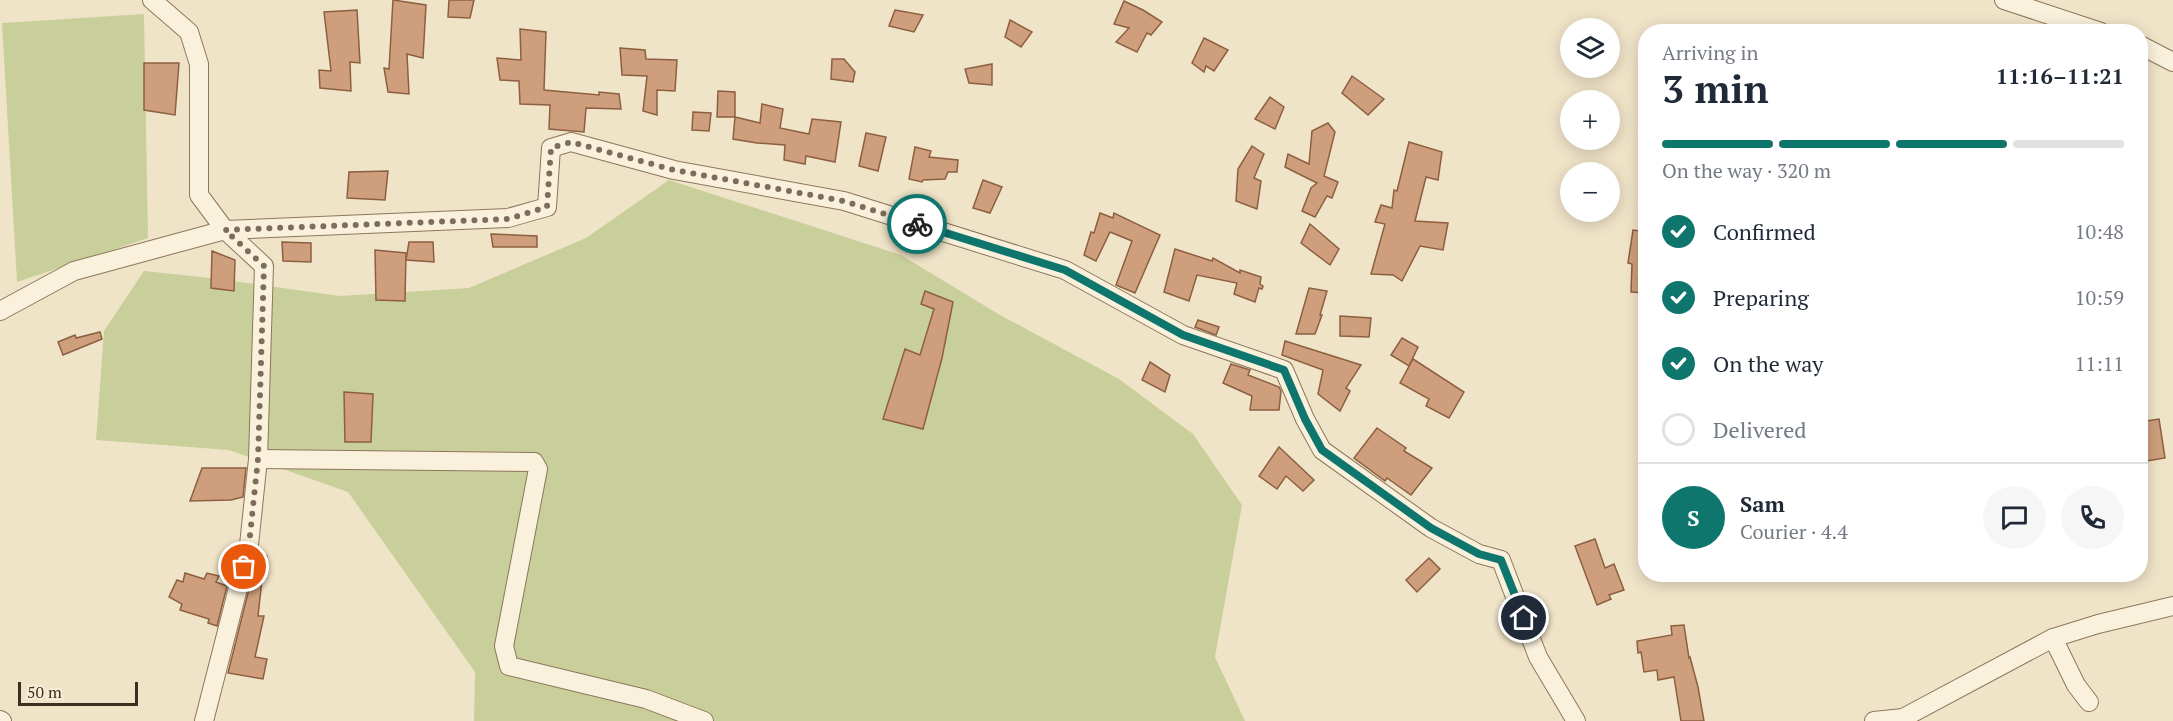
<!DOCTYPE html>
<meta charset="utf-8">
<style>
:root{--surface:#fff;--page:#f6f6f7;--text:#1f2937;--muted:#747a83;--line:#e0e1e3;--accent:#0f766e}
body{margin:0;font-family:"PT Serif",serif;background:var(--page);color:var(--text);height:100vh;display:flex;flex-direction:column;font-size:22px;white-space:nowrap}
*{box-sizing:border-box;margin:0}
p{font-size:20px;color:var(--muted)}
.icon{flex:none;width:33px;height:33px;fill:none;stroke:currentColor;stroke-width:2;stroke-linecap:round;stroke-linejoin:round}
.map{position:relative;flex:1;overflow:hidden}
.details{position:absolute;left:1638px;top:24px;width:510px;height:558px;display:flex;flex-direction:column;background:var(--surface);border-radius:24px;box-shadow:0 3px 15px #0003}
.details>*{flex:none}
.controls{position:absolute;left:1560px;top:18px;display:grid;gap:12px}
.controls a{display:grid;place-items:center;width:60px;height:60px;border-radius:50%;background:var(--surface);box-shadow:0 3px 15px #0003;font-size:30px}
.scale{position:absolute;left:18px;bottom:15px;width:120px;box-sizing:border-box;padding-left:6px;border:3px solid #3d2e20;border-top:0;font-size:16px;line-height:21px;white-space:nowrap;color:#3d2e20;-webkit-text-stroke:4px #f7eed8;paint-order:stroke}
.pin{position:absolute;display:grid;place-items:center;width:51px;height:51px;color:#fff;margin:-26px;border:3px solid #fff;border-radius:50%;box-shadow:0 2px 6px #0007}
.courier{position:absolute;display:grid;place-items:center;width:60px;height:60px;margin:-30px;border:4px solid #0f766e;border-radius:50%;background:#fff;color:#222;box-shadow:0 2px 8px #0007}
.headline em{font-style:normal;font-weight:700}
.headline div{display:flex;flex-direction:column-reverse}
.headline{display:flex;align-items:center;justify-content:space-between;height:102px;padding:0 24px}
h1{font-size:39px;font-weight:700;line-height:45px}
.bar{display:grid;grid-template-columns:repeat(4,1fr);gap:9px 6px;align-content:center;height:72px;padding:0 24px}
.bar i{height:8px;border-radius:4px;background:var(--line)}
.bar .active{background:var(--accent)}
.bar p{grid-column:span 4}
.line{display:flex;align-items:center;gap:15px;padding:0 24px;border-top:2px solid var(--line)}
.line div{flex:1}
.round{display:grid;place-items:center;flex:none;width:63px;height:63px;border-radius:32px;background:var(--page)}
ol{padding:0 24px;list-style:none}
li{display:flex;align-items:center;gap:18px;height:66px}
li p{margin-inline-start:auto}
li .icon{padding:6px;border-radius:50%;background:var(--accent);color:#fff;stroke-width:4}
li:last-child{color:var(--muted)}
li i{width:33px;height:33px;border:3px solid var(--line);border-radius:50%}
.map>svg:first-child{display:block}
</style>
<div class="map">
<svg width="2173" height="721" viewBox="0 0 2173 721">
<rect width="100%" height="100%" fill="#f0e4c8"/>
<g fill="#c9cf9b">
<path d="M144,14L148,238L17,282L2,23Z"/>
<path d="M669,180L901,255L1000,315L1119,379L1193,434L1242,505L1215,657L1245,721H474L475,672L348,492L229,450L96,440L104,331L144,271L211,278L340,296L469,288L586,238Z"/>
</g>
<g fill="#cf9f7d" stroke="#8d5f41" stroke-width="1.5">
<path d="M393,0L426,5L423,58L407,54L409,94L388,92L384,68L389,69Z"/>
<path d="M449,0H474L470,18L448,17Z"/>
<path d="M1124,1L1143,10L1162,22L1151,35L1147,33L1137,52L1116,42L1129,28L1114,24Z"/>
<path d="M357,10L360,63L350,62L351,91L320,88L319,70L331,71L324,12Z"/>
<path d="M895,10L923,15L914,32L889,26Z"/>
<path d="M1010,20L1032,32L1021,47L1005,37Z"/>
<path d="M520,29L546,32L544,90L599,95V92L619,94L621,109L586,108L584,132L549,129L550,105L520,104L519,81L500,80L497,58L521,60Z"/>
<path d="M1204,38L1228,50L1214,71L1206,66L1204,72L1192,63Z"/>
<path d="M620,48L645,50L646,59L677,60L675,91L657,90V115L643,111L647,76L622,75Z"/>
<path d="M832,59H844L855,72L853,82L831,79Z"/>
<path d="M144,63H179L175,115L144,110Z"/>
<path d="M992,64V85L969,83L965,69Z"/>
<path d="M1352,76L1384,99L1368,115L1342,93Z"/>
<path d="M718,91L735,92V117H717Z"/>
<path d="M1270,97L1284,107L1275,129L1255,119Z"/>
<path d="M762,104L783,109L780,128L809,134L812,119L841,122L835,162L806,156L805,164L784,160L785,145L757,143L733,139L735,117L760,123Z"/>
<path d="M693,112L711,113L709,131L692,130Z"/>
<path d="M1328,123L1335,132L1324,176L1338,182L1332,198L1327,196L1315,217L1302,211L1311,188L1317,183L1285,167L1288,154L1309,164L1312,131Z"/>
<path d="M866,133L886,137L878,171L859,166Z"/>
<path d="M1409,142L1442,152L1438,180L1426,177L1415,221L1448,223L1443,250L1420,246L1402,281L1393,275L1371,274L1385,224L1375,222L1381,205L1392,208L1394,190L1397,191Z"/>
<path d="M1252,146L1264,154L1254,178L1261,181L1257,209L1236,201L1238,169Z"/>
<path d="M915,147L931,151L929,157L958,160L957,172H948L945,179L923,180L922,182L909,179Z"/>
<path d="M388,171L385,200L347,198L349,172Z"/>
<path d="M983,180L1002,187L990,213L973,208Z"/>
<path d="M1100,213L1113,218L1114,213L1160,235L1135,293L1116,285L1132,241L1110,232L1096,261L1084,255L1091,232L1094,233Z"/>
<path d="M1310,224L1339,249L1330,265L1301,243Z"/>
<path d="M1633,230L1646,232V293L1631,292L1632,264L1628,263Z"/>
<path d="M491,234L537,236V247H493Z"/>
<path d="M282,242L311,243V262L283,261Z"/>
<path d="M409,242H433L434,262L406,260Z"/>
<path d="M1175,249L1212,261L1213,258L1240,273V270L1261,277L1260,284L1263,286L1262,289L1259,288L1255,302L1234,294L1237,283L1197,275L1189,301L1164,292Z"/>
<path d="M375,250L406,253L405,301L376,300Z"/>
<path d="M212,251L235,260L234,291L211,288Z"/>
<path d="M1309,288L1327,291L1320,315H1322L1315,334H1296Z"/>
<path d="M925,291L953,302L942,358L923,429L883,419L905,349L920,355L934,309L921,304Z"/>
<path d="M1340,316L1371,318L1369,337L1340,336Z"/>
<path d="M1198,320L1219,327L1216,335L1195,327Z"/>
<path d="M100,332L102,339L63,355L58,342L75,335L76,338Z"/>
<path d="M1402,338L1418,347L1409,366L1391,355Z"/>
<path d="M1285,341L1361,365L1346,388L1350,391L1340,411L1318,394L1323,370L1282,355Z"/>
<path d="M1413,359L1464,392L1449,418L1426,406L1429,399L1400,383Z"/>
<path d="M1150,362L1170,375L1165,392L1142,380Z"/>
<path d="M1231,364L1250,370L1248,375L1279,387L1281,391L1279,410H1250L1252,396L1223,383Z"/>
<path d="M344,392L373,394L371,442H345Z"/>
<path d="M2159,419L2165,458L2140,462V422Z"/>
<path d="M1377,428L1406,448L1404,451L1432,468L1411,495L1387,478L1385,481L1354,458Z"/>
<path d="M1279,447L1314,480L1303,491L1286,476L1277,489L1259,476Z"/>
<path d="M202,468H246L243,497L231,500L190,501Z"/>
<path d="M1595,539L1605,568L1614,564L1624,590L1609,595L1611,599L1597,605L1575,546Z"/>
<path d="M258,553L267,556L263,571L258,616H264L255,657L267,659L263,679L228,673Z"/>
<path d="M1429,558L1440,569L1417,592L1406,580Z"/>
<path d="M185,573L204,579L207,573L219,576L216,582L227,586L217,626L208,623L209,619L180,610L182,604L169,597L177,580L183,582Z"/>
<path d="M1684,625L1689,658L1690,657L1698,687L1704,721H1681L1674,677L1658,680L1657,670L1644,672L1641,652L1638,653L1637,641L1672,635L1671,626Z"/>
</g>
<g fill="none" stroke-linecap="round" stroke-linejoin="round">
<defs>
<g id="minor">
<path d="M152,0L189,32L199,64V195L225,230L264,266L258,459L249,545L204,721"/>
<path d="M2004,0L2101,32"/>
<path d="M2140,45L2173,62"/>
<path d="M0,311L74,271L225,230L508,218L547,207L551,148L571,142L674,170L844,201L1065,270L1183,335L1284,370L1305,419L1322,450L1431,528L1479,554L1501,560L1538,657L1576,721"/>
<path d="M258,459L534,462L538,469L504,646L509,666L646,699L704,721"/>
<path d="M2053,638L2076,685L2089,702"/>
<path d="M0,720L2,721"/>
<path d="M1874,721L1903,718"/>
<path d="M1904,721L1903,718L2053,638L2098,624L2173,606"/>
</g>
</defs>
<use href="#minor" stroke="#8d765c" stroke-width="20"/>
<use href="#minor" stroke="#faf1dc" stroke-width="18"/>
</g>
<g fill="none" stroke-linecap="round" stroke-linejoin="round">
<path stroke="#7c6e5b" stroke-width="6" stroke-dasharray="0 10.8" d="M244,567L249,545L258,459L264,266L225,230L508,219L547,207L551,148L571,142L674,170L844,201L917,224"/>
<path stroke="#0f766e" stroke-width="8" d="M917,224L1065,270L1183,335L1284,370L1305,419L1322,450L1431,528L1479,554L1501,560L1524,618"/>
</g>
</svg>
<div class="controls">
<a><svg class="icon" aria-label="layers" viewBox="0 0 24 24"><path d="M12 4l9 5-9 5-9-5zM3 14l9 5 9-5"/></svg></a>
<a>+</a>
<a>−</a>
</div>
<div class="scale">50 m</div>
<div class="pin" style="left:244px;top:567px;background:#ea580c"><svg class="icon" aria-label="bag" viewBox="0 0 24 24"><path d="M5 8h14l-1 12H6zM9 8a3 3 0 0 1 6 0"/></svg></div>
<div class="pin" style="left:1524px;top:618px;background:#1f2937"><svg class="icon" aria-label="home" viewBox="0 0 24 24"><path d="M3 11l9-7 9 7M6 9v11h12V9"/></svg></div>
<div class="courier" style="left:917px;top:224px"><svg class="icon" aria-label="bike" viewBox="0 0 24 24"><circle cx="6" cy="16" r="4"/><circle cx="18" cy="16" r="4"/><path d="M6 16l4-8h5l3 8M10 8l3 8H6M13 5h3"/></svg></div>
<section class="details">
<div class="headline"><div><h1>3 min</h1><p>Arriving in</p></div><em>11:16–11:21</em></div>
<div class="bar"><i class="active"></i><i class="active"></i><i class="active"></i><i></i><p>On the way · 320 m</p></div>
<ol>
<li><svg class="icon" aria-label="check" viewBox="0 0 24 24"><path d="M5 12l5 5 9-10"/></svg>Confirmed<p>10:48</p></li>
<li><svg class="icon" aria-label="check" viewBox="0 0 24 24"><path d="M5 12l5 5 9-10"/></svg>Preparing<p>10:59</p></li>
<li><svg class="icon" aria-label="check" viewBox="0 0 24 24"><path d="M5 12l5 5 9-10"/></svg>On the way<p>11:11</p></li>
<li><i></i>Delivered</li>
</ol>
<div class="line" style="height:108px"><b class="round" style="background:var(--accent);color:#fff">S</b><div><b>Sam</b><p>Courier · 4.4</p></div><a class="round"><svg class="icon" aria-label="chat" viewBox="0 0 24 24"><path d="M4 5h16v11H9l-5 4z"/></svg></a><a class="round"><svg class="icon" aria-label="phone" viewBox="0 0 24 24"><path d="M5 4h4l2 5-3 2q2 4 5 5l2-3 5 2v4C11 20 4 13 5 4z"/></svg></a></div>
</section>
</div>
